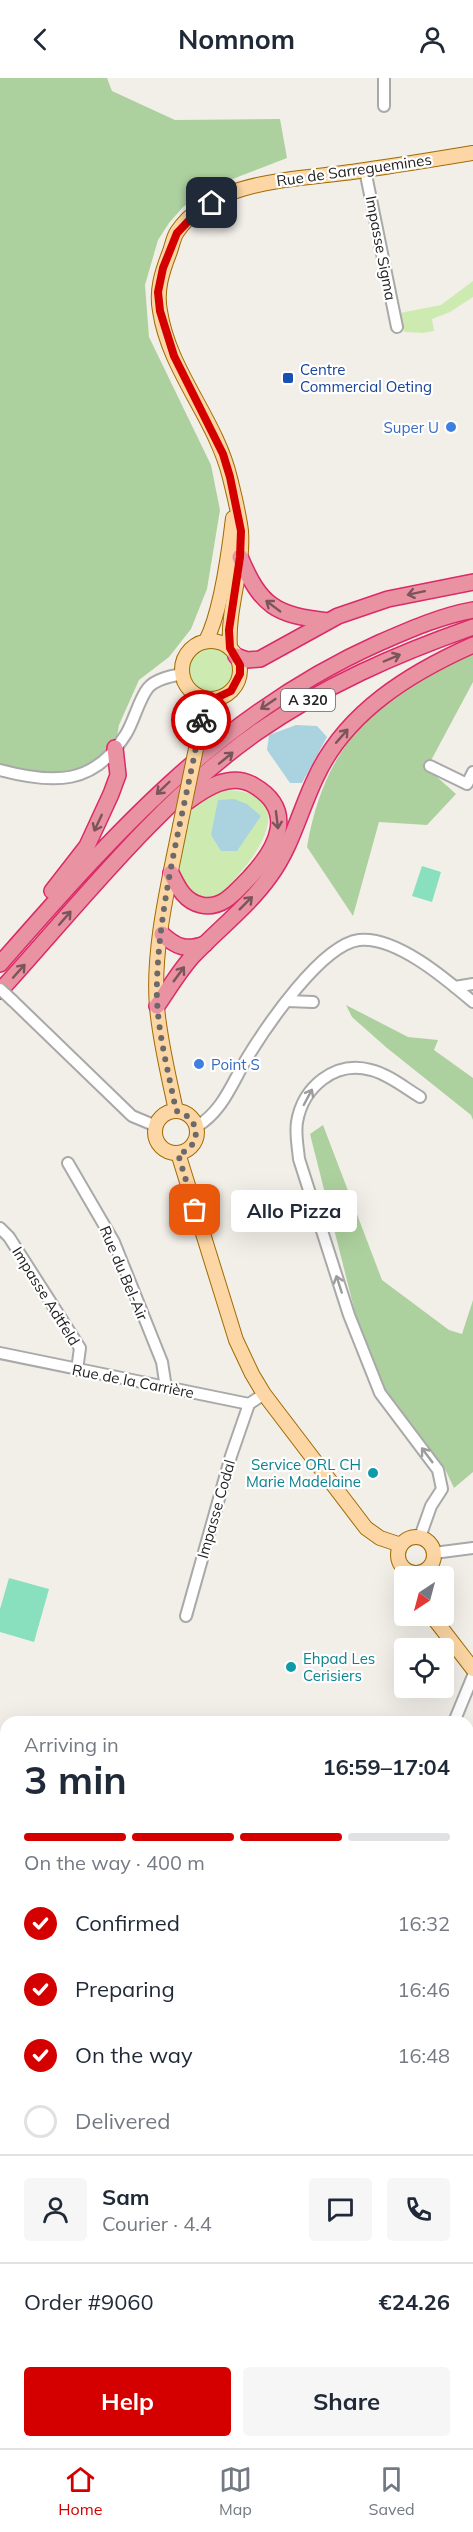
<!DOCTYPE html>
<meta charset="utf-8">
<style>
:root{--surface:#fff;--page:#f6f6f7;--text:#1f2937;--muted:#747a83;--line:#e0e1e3;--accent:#d40000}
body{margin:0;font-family:Mulish,sans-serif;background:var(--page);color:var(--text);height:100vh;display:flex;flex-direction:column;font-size:22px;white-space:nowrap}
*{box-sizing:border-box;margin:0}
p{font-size:20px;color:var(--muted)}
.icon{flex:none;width:33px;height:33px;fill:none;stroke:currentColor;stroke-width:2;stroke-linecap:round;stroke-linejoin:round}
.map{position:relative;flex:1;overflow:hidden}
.sheet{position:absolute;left:0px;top:1638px;width:474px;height:732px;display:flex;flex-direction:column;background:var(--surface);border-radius:18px 18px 0 0;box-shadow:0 6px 24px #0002}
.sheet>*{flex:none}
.needle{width:39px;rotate:216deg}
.fabs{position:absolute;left:394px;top:1488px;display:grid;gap:12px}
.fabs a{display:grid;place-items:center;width:60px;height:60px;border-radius:6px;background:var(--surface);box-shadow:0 6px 24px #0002;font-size:30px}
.pin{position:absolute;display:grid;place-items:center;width:51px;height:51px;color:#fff;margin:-26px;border-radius:12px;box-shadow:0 3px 9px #0006}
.courier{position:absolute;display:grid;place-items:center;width:60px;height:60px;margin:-30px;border:4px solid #d40000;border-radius:50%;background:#fff;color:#222;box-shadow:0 2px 8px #0007}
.bubble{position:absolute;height:42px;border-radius:6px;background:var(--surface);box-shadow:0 6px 24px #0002;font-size:20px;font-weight:700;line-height:42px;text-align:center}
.headline em{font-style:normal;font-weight:700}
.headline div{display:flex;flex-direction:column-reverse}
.headline{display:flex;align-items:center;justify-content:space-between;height:102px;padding:0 24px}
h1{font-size:39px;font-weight:700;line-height:45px}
.bar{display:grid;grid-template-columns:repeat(4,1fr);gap:9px 6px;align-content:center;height:72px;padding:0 24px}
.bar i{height:8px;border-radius:4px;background:var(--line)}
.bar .active{background:var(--accent)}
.bar p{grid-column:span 4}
.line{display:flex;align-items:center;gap:15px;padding:0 24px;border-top:2px solid var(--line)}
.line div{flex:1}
.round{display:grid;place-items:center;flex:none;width:63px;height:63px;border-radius:6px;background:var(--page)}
ol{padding:0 24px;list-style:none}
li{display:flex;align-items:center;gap:18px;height:66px}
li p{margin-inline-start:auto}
li .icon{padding:6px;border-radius:50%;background:var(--accent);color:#fff;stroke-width:4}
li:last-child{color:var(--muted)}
li i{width:33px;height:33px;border:3px solid var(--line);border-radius:50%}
.primary-button{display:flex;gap:12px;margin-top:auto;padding:12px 24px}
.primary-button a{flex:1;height:69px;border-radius:6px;background:var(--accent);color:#fff;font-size:24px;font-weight:700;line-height:69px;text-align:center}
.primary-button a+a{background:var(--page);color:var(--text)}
header{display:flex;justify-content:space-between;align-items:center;height:78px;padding:0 24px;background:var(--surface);font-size:27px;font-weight:700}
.dock{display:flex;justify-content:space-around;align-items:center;height:84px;border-top:2px solid var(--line);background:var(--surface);font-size:16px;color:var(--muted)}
.dock a{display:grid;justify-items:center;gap:3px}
.dock .active{color:var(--accent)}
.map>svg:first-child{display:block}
</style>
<header><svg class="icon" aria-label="back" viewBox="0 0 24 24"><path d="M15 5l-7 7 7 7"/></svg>Nomnom<svg class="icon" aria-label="person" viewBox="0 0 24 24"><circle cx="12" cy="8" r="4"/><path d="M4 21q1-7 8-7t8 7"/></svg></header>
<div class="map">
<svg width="473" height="2370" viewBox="0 0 473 2370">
<rect width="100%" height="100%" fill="#f2efe9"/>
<g fill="#cdebb0">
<path d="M473,203V219L450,234L432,241L434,253L423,255L405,254L401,248L400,235L441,227Z"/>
<circle cx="211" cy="592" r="24"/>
<path d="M227,712C292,714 268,763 240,795C232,804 225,815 213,819C208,821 200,819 195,817C187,814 180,806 179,797C178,788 185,739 189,734C200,719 209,714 227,712Z"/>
</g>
<g fill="#add19e">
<path d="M0,0H107L112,13L175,42L280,41L287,80L209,110L183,129L169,145L158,162L145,207L149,259L211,387L220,432L207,511L191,551L169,579L139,602L119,647L115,670L87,695L66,701L0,691Z"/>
<path d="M473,573V604L427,690L456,716L427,747L379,744L353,838L307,769C326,659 379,622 473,573Z"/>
<path d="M346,927L408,959L438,962L434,972L473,1000V1042L471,1037L387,970L352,939Z"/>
<path d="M323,1047L382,1202L449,1252L462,1256L473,1222V1394L454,1410L444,1389L385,1311L357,1242L310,1056Z"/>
</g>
<g fill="#88e0be">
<path d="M422,788L441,794L432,824L412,818Z"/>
<path d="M9,1500L49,1511L34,1564L0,1554V1531Z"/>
</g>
<g fill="#aad3df">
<path d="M296,647L317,648L327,659L302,705H290L267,672L269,657Z"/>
<path d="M234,721L247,726L261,738L237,773H221L211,757L218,722Z"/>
</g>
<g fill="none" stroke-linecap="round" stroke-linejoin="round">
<defs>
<g id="minor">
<path d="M384,28V0"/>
<path d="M365,92L397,249"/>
<path d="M430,688L467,706L473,694"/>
<path d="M0,692C53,706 94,708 126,656C134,643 139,621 148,610C155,601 171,598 182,596"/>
<path d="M455,909L473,906"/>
<path d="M13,923L132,1038L156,1048"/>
<path d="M287,923L313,924"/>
<path d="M420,1019C405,1010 388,996 371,992C335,982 303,1009 297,1044C295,1057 298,1069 299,1081L349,1237L380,1315L438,1392L442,1411L431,1428L420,1459"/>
<path d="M196,1049C223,1033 232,1005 247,980C266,949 321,867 359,862C396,858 446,901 473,924"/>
<path d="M68,1085L114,1164L162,1284L166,1310"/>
<path d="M0,1150L9,1159L80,1270L77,1292"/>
<path d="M0,1275L249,1326L264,1316"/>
<path d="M434,1475L473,1470"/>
<path d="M186,1538L231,1378L249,1326"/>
<path d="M454,1644L473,1598"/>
<path d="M0,1845L6,1847"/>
<path d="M0,1996L6,1995"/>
<path d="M468,2043L473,2045"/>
<path d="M0,2096L6,2098"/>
<path d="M0,2174L6,2170"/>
<path d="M203,2370L204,2364"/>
<path d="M313,2370L314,2364"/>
<path d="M395,2370L398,2364"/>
</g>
<g id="major">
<circle cx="211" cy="592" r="29"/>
<path d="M206,563C221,534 229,474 233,440"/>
<path d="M230,570C227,530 244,492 241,453C239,436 234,416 230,400C216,341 169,293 160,233C156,213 162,194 169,176C172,169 173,160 177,154C214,98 307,102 365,92C401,87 437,81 473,75"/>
<path d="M199,656L205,621"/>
<path d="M176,1033C169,999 160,964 157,929C152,872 169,804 180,748"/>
<circle cx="176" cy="1054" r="21"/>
<path d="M178,1075L236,1262L252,1296L264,1316L366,1450L380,1460L401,1467"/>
<circle cx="416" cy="1477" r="18"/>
<path d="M432,1538L473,1591"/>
</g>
<g id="highway">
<path d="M240,479C261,529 276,537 328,543"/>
<path d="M236,578L247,582L260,581L338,538L388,521L473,504"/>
<path d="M171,795C178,809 184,823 201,827C223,832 237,812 250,799C277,770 297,732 253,707C230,694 206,710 187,724"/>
<path d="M52,813L87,768L111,716L118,697L115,670"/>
<path d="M162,856C176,869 186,873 205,866"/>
<path d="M0,886C113,757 218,637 379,565C409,552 440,538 473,532"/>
<path d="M0,913C81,824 157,725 256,655C323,608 396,576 473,549"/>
<path d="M157,928C168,912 178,895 191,880C217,852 248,829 270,798C292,768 300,732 316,699C346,634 410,595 473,567"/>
</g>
</defs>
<use href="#minor" stroke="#a9a9a9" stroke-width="14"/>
<use href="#major" stroke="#a06b00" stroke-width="16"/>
<use href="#highway" stroke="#dc2a67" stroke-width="18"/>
<use href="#minor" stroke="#fff" stroke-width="10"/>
<use href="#major" stroke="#fcd6a4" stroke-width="14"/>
<use href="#highway" stroke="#e892a2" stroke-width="15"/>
<defs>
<path id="minor-bridge" d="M0,911L13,923"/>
<path id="major-bridge" d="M180,748L199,656"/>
</defs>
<use href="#minor-bridge" stroke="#a9a9a9" stroke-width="14" stroke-linecap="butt"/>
<use href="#major-bridge" stroke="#a06b00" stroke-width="16" stroke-linecap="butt"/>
<use href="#minor-bridge" stroke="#fff" stroke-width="10"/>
<use href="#major-bridge" stroke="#fcd6a4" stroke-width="14"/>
</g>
<defs><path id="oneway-shaft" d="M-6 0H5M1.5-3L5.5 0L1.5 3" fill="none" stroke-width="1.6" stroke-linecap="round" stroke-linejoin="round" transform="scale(1.5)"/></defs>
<g stroke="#7b545c">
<use href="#oneway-shaft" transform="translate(416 515) rotate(168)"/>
<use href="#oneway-shaft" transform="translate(273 528) rotate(-143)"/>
<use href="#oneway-shaft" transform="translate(392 580) rotate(-23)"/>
<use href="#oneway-shaft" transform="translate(268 626) rotate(146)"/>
<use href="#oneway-shaft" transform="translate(342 658) rotate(-49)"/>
<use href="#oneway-shaft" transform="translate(226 680) rotate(-39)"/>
<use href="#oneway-shaft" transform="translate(163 710) rotate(136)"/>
<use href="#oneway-shaft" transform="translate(277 742) rotate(83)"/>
<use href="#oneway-shaft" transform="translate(98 745) rotate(115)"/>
<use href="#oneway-shaft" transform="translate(246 825) rotate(-45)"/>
<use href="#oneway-shaft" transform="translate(65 840) rotate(-49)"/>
<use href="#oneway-shaft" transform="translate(19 893) rotate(-48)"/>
<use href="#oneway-shaft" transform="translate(179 896) rotate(-54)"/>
</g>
<g stroke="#9c9c9c">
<use href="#oneway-shaft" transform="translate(308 1019) rotate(-62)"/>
<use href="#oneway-shaft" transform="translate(339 1206) rotate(-108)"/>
<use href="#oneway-shaft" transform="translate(427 1377) rotate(-127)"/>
</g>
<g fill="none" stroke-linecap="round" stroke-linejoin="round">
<path stroke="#6b6a68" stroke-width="6" stroke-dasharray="0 10.8" d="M195,1132L178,1076C203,1069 201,1039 176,1033C168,990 155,947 157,903C160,815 186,728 201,642"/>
<path stroke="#d40000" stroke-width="8" d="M201,642L205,621H214L231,613L240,596V587L230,570L229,552L240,479L241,453L230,399L223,376L174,278L160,233L158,214L163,190L177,155L198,133L212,125"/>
</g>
<rect fill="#1a4fb4" stroke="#fff" stroke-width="2" x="282" y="294" width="12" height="12" rx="3"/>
<g fill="#3f7fe0" stroke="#fff" stroke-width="2">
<circle cx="451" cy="349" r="6"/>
<circle cx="199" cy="986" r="6"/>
</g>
<g fill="#0f9aa8" stroke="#fff" stroke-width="2">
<circle cx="373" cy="1395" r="6"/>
<circle cx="291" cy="1589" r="6"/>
</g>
<g text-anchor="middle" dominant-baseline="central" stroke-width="4.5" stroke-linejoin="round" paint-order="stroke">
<rect fill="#fff" stroke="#646464" stroke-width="1.5" x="281" y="611" width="54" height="22" rx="4.5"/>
<g font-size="14" font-weight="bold" fill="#222">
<text x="308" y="622">A 320</text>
</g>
<g font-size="15" fill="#222" stroke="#fff">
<text transform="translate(354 92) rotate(-8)">Rue de Sarreguemines</text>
<text transform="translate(381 170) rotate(79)">Impasse Sigma</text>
<text transform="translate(124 1195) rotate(67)">Rue du Bel-Air</text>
<text transform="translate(46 1218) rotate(58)">Impasse Adtfeld</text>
<text transform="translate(133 1303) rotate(11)">Rue de la Carrière</text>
<text transform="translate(216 1431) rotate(-74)">Impasse Codal</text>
</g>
<g font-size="15" fill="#164399" stroke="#fff" text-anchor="start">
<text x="300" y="291">Centre<tspan x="300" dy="17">Commercial Oeting</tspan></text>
</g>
<g font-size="15" fill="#366cbe" stroke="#fff" text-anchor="end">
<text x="439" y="349">Super U</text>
<text x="211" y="986" text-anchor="start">Point S</text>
</g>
<g font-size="15" fill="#0d838f" stroke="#fff" text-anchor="end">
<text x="361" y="1386">Service ORL CH<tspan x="361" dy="17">Marie Madelaine</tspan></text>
<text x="303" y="1580" text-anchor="start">Ehpad Les<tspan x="303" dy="17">Cerisiers</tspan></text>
</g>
</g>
</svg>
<div class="fabs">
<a><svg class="needle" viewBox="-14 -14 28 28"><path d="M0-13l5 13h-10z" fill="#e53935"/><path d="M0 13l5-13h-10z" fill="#747a83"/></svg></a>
<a><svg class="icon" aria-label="locate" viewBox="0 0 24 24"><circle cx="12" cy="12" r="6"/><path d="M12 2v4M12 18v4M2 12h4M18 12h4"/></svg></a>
</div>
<div class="pin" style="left:195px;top:1132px;background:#ea580c"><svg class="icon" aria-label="bag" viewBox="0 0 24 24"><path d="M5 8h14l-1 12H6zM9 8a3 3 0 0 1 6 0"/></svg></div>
<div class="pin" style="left:212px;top:125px;background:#1f2937"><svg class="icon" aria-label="home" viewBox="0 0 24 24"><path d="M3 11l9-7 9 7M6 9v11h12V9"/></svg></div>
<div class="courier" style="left:201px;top:642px"><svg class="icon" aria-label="bike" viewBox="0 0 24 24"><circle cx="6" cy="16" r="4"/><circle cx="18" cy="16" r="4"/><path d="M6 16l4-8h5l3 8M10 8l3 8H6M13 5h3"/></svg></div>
<div class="bubble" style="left:231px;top:1112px;width:126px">Allo Pizza</div>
<section class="sheet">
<div class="headline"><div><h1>3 min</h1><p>Arriving in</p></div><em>16:59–17:04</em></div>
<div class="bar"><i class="active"></i><i class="active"></i><i class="active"></i><i></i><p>On the way · 400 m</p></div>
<ol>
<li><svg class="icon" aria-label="check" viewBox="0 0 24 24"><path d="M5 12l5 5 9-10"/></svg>Confirmed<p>16:32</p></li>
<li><svg class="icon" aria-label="check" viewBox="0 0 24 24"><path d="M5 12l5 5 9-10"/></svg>Preparing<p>16:46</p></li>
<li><svg class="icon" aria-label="check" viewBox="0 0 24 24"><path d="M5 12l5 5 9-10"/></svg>On the way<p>16:48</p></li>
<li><i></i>Delivered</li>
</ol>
<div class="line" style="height:108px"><a class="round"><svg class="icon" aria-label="person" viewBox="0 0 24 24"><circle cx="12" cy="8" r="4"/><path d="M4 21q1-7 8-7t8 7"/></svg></a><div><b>Sam</b><p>Courier · 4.4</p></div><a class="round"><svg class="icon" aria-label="chat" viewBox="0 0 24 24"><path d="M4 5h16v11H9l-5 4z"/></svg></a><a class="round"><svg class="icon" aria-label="phone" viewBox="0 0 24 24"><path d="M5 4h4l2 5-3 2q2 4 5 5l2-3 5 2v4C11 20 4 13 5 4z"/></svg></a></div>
<div class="line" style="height:78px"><div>Order #9060</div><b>€24.26</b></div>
<div class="primary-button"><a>Help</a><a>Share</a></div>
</section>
</div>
<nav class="dock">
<a class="active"><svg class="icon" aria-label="home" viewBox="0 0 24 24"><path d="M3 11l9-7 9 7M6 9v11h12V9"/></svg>Home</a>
<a><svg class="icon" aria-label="map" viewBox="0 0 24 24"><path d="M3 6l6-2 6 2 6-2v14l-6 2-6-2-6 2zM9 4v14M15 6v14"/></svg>Map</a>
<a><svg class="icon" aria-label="saved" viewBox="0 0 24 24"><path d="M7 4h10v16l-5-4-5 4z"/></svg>Saved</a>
</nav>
